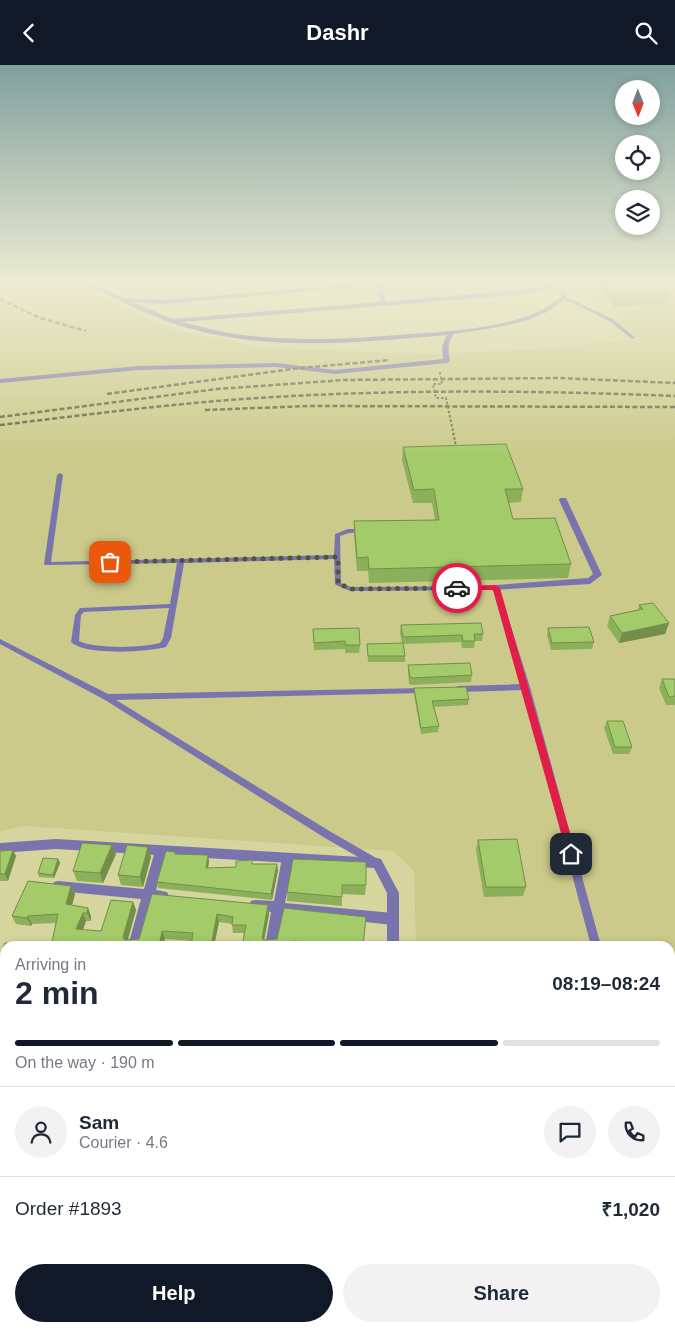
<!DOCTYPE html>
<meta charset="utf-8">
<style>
:root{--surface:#fff;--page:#f2f2f3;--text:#1f2937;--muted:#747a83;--line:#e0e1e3;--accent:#111827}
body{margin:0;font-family:Arial,sans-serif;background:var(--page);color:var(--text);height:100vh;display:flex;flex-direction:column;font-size:19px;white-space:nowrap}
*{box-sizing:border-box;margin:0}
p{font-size:16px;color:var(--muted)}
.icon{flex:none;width:28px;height:28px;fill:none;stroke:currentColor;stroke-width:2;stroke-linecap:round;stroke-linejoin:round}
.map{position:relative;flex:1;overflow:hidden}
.sheet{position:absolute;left:0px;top:876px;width:675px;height:391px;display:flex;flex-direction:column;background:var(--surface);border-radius:15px 15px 0 0;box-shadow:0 2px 8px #0003}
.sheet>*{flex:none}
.needle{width:32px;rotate:179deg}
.tools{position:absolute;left:615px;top:15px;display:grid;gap:10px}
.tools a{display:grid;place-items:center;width:45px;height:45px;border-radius:50%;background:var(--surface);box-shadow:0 2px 8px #0003;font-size:25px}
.pin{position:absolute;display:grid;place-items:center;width:42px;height:42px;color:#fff;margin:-21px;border-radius:10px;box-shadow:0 2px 8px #0006}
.courier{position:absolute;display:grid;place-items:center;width:50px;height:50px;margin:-25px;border:4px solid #e11d48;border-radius:50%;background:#fff;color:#222;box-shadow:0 1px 6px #0007}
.headline em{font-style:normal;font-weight:800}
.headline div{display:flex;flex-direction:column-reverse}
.headline{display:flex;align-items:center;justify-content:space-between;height:85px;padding:0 15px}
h1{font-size:32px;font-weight:800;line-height:38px}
.bar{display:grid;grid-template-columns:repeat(4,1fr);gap:8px 5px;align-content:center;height:60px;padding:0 15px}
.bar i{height:6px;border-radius:4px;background:var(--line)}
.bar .current{background:var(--accent)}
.bar p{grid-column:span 4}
.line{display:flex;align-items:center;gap:12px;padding:0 15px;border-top:1px solid var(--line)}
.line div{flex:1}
.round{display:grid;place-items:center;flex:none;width:52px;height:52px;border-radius:26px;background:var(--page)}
.button{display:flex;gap:10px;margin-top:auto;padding:10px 15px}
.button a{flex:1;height:58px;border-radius:30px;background:var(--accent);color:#fff;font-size:20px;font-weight:800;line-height:58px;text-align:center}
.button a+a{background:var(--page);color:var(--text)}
header{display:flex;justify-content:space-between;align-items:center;height:65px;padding:0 15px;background:var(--accent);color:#fff;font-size:22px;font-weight:800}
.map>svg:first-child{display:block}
</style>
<header><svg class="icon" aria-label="back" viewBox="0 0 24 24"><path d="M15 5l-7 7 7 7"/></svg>Dashr<svg class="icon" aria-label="search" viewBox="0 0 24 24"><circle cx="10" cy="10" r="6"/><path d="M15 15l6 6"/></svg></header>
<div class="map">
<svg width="675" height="1267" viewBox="0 0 675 1267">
<rect width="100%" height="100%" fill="#d6d59d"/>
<g fill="#cbca8a">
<path d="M0,217H64L178,266L264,283L425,289L530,285L640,274L576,217H675V1172L670,1170V881H416L414,806L393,786L25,761L0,766Z"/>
<path d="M368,1262L670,1261L675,1262V1267H367Z"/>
</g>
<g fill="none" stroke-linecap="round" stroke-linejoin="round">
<g fill="#7974ad" fill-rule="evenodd">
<path d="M306,217H310L315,224L314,225H312Z"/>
<path d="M564,231L613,254L636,273L632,274L609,256L562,233V232Z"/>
<path d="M60,408L63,410L51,497L334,490L335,469L348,464H364L366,465V467L349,468L340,471L341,518L351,522L498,521L530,622L601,881H591L523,625L458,627L454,624L458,621L522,619L493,525L350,526L336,520L335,519L334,494L184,498L171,573L166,582C146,587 86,591 71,577L75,550L80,543L170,539L177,498L45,500L44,499L57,410ZM169,543L163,573L160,578C143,583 95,584 79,576L81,550L84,547Z"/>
<path d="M0,574L108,629L427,623L428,625L424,628L116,635L331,767L378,794L379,797L378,800L375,801L372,800L325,773L105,635L0,579Z"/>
<path d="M670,1145L674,1147L675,1149V1176L671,1174L670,1172Z"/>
</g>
<g fill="#7974ad" fill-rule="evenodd">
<path d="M379,217L383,218L386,237L538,223L557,217H563L567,232C538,261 492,262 454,269C447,278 448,286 450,296L447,298L335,309L276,302L139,305L0,318V314L139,301L276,298L335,305L443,294L442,281L447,270C351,278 246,290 154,251C143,246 130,242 120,235L125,234L173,254L380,237L377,218ZM558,221L561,232C550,241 539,247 525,252C488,264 447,267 409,269C353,274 297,277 242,270C221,267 202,262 182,257L490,232L538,227Z"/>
<path d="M560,433H566L567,435L602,510L590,519L493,525L492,523L493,521L496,520L588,513L593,509L559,435Z"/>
<path d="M161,781L165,783L167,786L156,825L167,827L169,831L167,835L163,836L153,835L140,881H128L141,834L58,826L54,825L52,821L54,817L58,816L144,824L155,786L157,783Z"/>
<path d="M288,788L292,789L294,793L285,838L393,848L397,850L399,854L397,858L393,860L283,848L277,881H265L271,847L251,844L249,840L251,836L255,835L274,836L282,793L284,789Z"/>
<path d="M0,915L5,916V928L0,927Z"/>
<path d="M0,1014L5,1015V1029L0,1028Z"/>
<path d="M0,1106L5,1107V1123L0,1122Z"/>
<path d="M670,1223L675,1224V1240L670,1239Z"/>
<path d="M0,1227L5,1228V1244L0,1243Z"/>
<path d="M13,1262H29L28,1267H12Z"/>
<rect x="193" y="1262" width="16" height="5"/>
<rect x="348" y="1262" width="16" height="5"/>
</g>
<g fill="#7974ad" fill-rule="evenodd">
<path d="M80,217H87L124,233L162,235L379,217H398L395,219L162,239L121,236Z"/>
<path d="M56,774L377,793L381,794L399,828V881H387V828L374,803L56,784L0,788V778Z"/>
<path d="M670,1197L675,1199V1215L670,1213Z"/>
</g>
<g stroke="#616041" stroke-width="2.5" stroke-dasharray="5 2.5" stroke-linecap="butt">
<path d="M0,234L40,253L86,266"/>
<path d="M107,329L300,303L390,295"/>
<path d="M205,345L309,341L675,342"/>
<path d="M0,352L217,324L344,315L559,313L675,318"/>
<path d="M0,360C76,351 153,341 229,335C377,324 527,325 675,331"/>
</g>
<path stroke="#6f6e4c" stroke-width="2" stroke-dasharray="2.5 2" stroke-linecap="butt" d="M440,307L442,319H433L436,333H446L456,381"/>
</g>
<g fill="#8caf5a">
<path d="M594,217H661L670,227L667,239L613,241Z"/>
<path d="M403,382L523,424L521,437L509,438L513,454L571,499L568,513L369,518L368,506H357L354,470V456L435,455L432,438H413L402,395Z"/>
<path d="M639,540L669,558L665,569L619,578L607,561L610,551L638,545Z"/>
<path d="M401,560L483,569L482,576H475L474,583H462L461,577L403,579L405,591V597H368L367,579L402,578L400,568Z"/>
<path d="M548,563L594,577L592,584L551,585L547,570Z"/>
<path d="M313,564L360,580L359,588H345V584L314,585Z"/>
<path d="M408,600L472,610L471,617L412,620L409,619L408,607Z"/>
<path d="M662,614H675V640H666L659,623Z"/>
<path d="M414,623L469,634L468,640L434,642L439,661L438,667L421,669L414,630Z"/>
<path d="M607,656L632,682L629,689H613L604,663Z"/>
<path d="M478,775L526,822L523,831L484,832L476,785Z"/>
<path d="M0,786L16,791L8,816H0Z"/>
<path d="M175,787L176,789L209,796L208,803L236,802L253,799L278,805L272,835L158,823L157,817Z"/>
<path d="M116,789L103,818L77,816L73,806Z"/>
<path d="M151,792L143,822L121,820L118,810Z"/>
<path d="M58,794L60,798L54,813L39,812L38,808Z"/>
<path d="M293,794L366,820L365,830L342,829V841L287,836V827Z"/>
<path d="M28,816L71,821L75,829L72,840L88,843L91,851V856H86L83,865L101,866L111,835L133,837L136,845L128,875L139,874L152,829L268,840L269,849L264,875L277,874L284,843L366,852L365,860L363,881H242L244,868H233L232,859L219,857L214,881H191L192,876L165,874L163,881H5V1083L3,1091H5V1262H11L12,1267H0V1118L1,1117V1104H0V1022H2L1,1012H0V922H1L2,914L0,913V893L5,878L51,881L56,858L32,859L31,861L16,859L12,851Z"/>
<path d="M493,1262H651L652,1267H493Z"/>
</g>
<g fill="#728e4a">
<path d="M669,558L665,569L619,578L622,568Z"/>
<path d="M112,780L116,789L103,818L100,808Z"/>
<path d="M148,782L151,792L143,822L140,812Z"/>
<path d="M13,785L16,791L8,816L5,809Z"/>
<path d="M208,790L209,796L207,809L206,803Z"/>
<path d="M58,794L60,798L54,813L53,810Z"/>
<path d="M277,799L278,805L272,835L271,829Z"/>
<path d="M71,821L75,829L70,848L66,839Z"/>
<path d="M133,837L136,845L126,880L123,872Z"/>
<path d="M268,840L269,849L263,881L262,873Z"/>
<path d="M88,843L91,851V856L87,848Z"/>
<path d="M83,848L86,856L80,872L76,864Z"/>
<path d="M217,849L219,857L214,881H211Z"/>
<path d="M28,851L32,859L31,861L27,853Z"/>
<path d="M162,866L165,874L163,881H159Z"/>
<path d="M5,1061V1083L1,1095L0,1094V1076Z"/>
<path d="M6,1262H11L12,1267H5Z"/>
<path d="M89,1262H95L94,1267H88Z"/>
<path d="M189,1262H191V1267H188Z"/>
</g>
<g fill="#a3cb69" stroke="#728e4a">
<path d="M605,217H661L670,227L615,230Z"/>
<path d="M506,379L523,424H505L513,454L555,453L571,499L369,504L368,492L357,493L354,456L439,455L434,424L414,425L403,382Z"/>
<path d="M653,538L669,558L622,568L610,551L643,544L639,540Z"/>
<path d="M481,558L483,569H474L475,576H463L462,570L403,572L401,560Z"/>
<path d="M589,562L594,577L552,578L548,563Z"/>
<path d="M359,563L360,580H345V576L314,578L313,564Z"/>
<path d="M403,578L405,591H368L367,579Z"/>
<path d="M470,598L472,610L413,613L410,612L408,600Z"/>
<path d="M662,614H675V631L669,632Z"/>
<path d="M466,622L469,634L432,636L439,661L421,663L414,623Z"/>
<path d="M607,656H623L632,682H615Z"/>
<path d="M517,774L526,822H486L478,775Z"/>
<path d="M82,778L112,780L100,808L73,806Z"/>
<path d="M127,780L148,782L140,812L118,810Z"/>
<path d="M13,785L5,809H0V786Z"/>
<path d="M166,786L175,787V789L208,790L206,803L236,802V796L252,795V799H277L271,829L157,817Z"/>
<path d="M43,793L58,794L53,810L38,808Z"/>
<path d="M293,794L366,797V820H342V832L287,827Z"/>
<path d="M28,816L71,821L66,839L88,843L87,848H83L76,864L101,866L111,835L133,837L123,872L125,875L139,874L152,829L268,840L262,873L264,875L277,874L284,843L366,852L363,881H348L294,876V881H242L246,860H232L233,852L217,849L211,881H191L193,868L162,866L159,881H5V1061L0,1076V1022H2L1,1007H0V922H1L2,908L0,907V893L5,878L51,881L58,849L28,851L27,853L12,851Z"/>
<path d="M0,1090L5,1091V1267H0V1118L1,1117Z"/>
<path d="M28,1262H89L88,1267H26Z"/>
<path d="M166,1262H189L188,1267H144L145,1264H166Z"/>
<path d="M231,1262H337L345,1264V1267H230Z"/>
<path d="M497,1262H651L652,1267H497Z"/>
</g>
<linearGradient id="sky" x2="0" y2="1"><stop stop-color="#81a09e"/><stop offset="0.55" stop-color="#edecd3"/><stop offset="1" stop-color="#edecd3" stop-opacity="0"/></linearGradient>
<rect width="675" height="394" fill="url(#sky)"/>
<path fill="#e11d48" d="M496,520L500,523L576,789L571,793L567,789L493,525H457L454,523L457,521Z"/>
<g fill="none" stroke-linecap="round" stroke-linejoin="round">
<path stroke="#545337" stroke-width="5" stroke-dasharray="0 9" d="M110,497L338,492V518L350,524L457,523"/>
</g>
</svg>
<div class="tools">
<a><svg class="needle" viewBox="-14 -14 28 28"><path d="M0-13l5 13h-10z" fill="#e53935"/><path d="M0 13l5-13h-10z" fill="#747a83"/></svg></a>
<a><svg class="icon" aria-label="locate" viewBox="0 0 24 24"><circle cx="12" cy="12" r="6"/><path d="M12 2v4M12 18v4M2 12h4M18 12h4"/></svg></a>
<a><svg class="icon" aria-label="layers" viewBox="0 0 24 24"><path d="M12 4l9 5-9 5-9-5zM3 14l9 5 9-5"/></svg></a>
</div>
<div class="pin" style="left:110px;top:497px;background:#ea580c"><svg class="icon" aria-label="bag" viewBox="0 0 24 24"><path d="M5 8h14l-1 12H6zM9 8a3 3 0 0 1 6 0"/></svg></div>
<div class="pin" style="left:571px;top:789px;background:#1f2937"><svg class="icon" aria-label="home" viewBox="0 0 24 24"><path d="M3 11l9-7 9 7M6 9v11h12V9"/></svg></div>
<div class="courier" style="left:457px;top:523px"><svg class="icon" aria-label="car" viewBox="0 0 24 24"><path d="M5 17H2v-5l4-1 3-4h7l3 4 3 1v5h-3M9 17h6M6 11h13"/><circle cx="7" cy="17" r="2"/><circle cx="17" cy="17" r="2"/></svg></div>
<section class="sheet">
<div class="headline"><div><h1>2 min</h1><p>Arriving in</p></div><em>08:19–08:24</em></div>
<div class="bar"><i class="current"></i><i class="current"></i><i class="current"></i><i></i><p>On the way · 190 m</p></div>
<div class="line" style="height:90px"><a class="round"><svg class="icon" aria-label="person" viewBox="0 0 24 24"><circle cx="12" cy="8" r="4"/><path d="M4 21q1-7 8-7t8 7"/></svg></a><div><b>Sam</b><p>Courier · 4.6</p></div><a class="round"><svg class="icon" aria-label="chat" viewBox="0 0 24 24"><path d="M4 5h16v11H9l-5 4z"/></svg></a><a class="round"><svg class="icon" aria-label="phone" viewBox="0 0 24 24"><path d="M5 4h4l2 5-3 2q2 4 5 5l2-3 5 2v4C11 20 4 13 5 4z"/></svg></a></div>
<div class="line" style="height:65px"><div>Order #1893</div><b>₹1,020</b></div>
<div class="button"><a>Help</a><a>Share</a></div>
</section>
</div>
